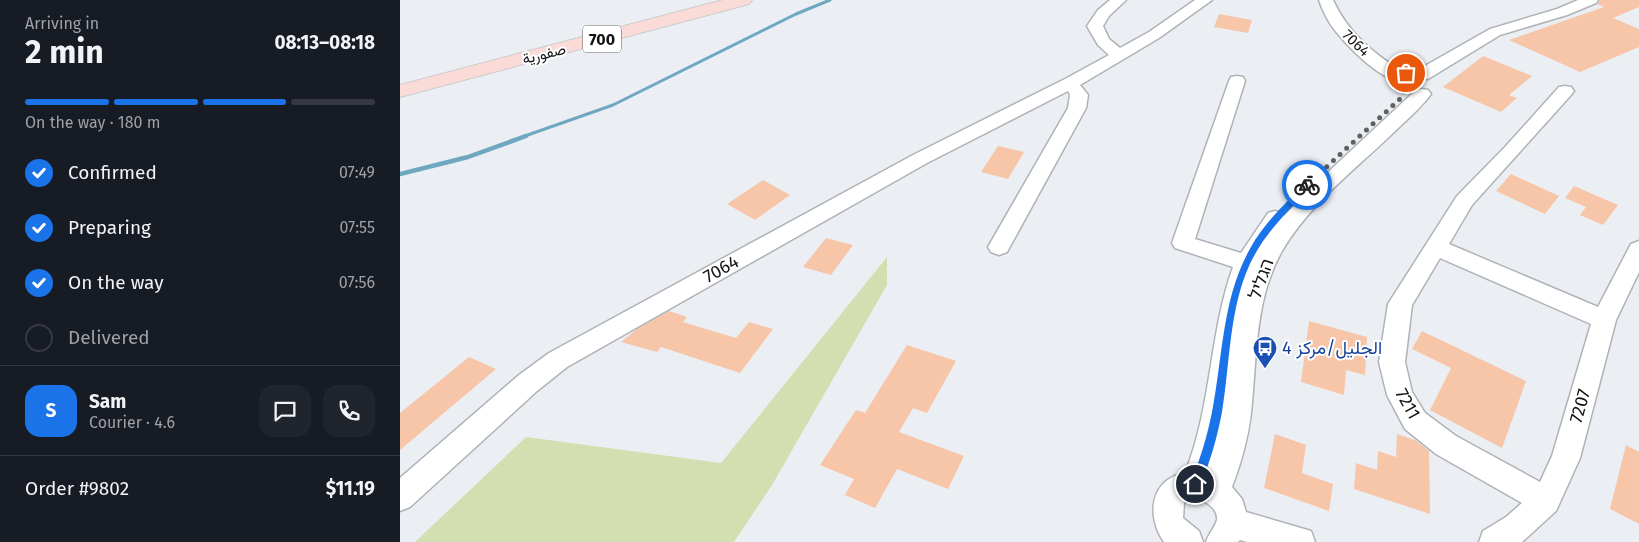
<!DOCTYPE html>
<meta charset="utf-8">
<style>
:root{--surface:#171b24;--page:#20242c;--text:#f1f3f6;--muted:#9ea1a6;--line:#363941;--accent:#1a73e8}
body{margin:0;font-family:"Fira Sans",Vazirmatn,"Noto Sans Hebrew",sans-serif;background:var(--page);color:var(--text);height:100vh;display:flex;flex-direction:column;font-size:19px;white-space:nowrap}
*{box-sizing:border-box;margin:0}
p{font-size:16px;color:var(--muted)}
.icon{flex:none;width:28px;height:28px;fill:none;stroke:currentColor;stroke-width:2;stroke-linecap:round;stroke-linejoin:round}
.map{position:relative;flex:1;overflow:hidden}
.sheet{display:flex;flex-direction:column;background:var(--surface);width:400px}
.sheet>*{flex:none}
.pin{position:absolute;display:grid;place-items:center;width:42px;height:42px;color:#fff;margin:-21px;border:2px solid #fff;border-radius:50%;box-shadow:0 1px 5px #0007}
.courier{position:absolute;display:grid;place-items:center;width:50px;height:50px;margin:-25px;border:4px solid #1a73e8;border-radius:50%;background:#fff;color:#222;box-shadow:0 1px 6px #0007}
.headline em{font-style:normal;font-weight:700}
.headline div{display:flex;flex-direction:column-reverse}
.headline{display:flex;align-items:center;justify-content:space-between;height:85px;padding:0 25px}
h1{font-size:32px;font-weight:700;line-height:38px}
.bar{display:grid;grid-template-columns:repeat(4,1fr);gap:8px 5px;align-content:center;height:60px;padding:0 25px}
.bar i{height:6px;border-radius:4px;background:var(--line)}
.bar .active{background:var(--accent)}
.bar p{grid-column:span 4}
.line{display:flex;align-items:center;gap:12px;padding:0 25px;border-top:1px solid var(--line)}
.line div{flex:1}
.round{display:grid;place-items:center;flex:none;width:52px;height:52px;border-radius:15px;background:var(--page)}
ol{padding:0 25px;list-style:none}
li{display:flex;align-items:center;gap:15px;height:55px}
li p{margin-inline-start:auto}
li .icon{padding:5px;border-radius:50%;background:var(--accent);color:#fff;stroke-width:4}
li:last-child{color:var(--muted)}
li i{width:28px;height:28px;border:2px solid var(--line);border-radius:50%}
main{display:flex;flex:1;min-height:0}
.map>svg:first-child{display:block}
</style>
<main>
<section class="sheet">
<div class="headline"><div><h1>2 min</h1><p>Arriving in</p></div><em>08:13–08:18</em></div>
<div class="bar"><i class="active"></i><i class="active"></i><i class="active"></i><i></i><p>On the way · 180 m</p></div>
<ol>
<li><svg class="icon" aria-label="check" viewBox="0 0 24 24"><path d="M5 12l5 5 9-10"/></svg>Confirmed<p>07:49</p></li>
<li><svg class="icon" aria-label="check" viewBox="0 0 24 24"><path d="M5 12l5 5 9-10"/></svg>Preparing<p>07:55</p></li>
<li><svg class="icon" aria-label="check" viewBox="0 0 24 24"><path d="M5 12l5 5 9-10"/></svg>On the way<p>07:56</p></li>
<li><i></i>Delivered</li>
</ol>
<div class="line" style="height:90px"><b class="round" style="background:var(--accent);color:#fff">S</b><div><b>Sam</b><p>Courier · 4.6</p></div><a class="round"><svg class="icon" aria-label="chat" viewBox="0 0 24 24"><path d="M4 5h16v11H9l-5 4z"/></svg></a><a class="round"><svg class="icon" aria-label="phone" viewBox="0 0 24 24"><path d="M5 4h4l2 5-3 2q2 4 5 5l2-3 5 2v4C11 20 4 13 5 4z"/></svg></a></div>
<div class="line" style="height:65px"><div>Order #9802</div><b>$11.19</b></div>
</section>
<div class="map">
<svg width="1239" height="542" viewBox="0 0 1239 542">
<rect width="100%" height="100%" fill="#ebeff3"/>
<path fill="#d3dfb0" d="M487,257V285L372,485L334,542H15L126,437L321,463Z"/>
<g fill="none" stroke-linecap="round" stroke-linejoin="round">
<path stroke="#6fa6c0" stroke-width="3" d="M122,137L213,105L396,14L430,0"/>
<path stroke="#6fa6c0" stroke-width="4.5" d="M0,174L68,157L126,136"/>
</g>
<g fill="#f7c5a8">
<path d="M1200,0H1239V7L1213,18L1239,29V47L1180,72L1109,40L1204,7L1197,4Z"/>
<path d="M819,14L852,20L848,33L814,27Z"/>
<path d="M1083,56L1132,76L1109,95L1117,98L1101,112L1043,87Z"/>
<path d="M598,146L624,152L608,179L581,172Z"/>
<path d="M1111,174L1159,196L1145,214L1096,191Z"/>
<path d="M363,180L390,195L355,220L327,204Z"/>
<path d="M1174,186L1218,205L1203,225L1180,215L1186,207L1165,198Z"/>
<path d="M426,238L453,245L431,275L403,267Z"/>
<path d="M269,311L287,317L283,322L336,338L349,322L373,329L340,373L261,347L257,352L221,342L237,329Z"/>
<path d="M909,321L967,337L965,375L946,370L944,395L901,382Z"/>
<path d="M1022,331L1126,381L1102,448L1030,410L1051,368L1012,349Z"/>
<path d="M507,345L556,361L527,413L513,408L499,432L564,456L548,489L497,469L475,508L445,495L454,479L420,465L456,410L465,413Z"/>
<path d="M69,357L96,369L0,450V413Z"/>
<path d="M875,434L906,445L902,473L933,484L929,511L864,488Z"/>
<path d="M997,434L1015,440L1029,451L1030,514L954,489L956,463L977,470L978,451L996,457Z"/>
<path d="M1226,445L1239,452V524L1210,509Z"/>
</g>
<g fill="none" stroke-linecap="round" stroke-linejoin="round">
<defs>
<g id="minor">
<path d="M710,0H726L709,16L703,26L709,39L720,48L749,32L795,0H812L759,38L680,85L688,95L686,108L607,252L599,255L591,252L588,247L668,108L670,95L668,91L527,163L167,367L137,391L10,507L0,511V478L119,375L149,353L513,155L665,79L709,55L698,45L687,26L698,10Z"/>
<path d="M919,0H933C948,33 973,53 1003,72L1005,76L1003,80C983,85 942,41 931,25C926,17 922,9 919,0Z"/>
<path d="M1178,0H1198L1196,3L1167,15L1100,35L1028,79H1016L1014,75L1016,71L1090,29L1157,9Z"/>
<path d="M837,76L843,77L845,81L795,239L841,253L868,213L875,211L882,213L884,216L926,174L1016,90L1022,89L1028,90L1031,94C1020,109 1004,122 991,135C953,171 909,205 882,251C854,300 857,359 851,413C848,439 841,463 832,487L842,499L846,512L911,531L915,542H847L840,540L838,542H806C808,535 815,527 817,520C819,505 793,492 784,503L783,518L799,531L803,542H764C746,516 750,479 785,473C812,406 809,334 833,267L775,248L772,243L829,81L831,77Z"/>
<path d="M1165,86L1171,87L1174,91L1171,95L1072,205L1049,244L1198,307L1231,244L1239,241V272L1216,320L1180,458L1156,511L1122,542H1079L1083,531L1106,517L1122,503L1036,454L1005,429L987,395L979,362L988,304L1057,196L1105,147L1159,87ZM1040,258L1191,324L1152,456L1140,482L1056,436L1025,413L1012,392L1005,362L1012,305Z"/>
</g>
<path id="major" d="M323,0H352L349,4L0,97V85Z"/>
</defs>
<use href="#minor" stroke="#afb3b7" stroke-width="3"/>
<use href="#major" stroke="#cbcbcb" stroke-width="2"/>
<use href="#minor" fill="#fff" fill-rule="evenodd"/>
<use href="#major" fill="#fbdbd7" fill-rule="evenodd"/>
</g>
<path fill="#1a73e8" d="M905,183L911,185C888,213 865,231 849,266C829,311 830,364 822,412C817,438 810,463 799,488L795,489L790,484C800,460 807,437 812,412C823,356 822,297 851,247C864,223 886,203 905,183Z"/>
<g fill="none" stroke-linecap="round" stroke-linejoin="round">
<path stroke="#5e6062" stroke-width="5" stroke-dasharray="0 9" d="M907,185L1001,98L1005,90L997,84L995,80L996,76L1006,73"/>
</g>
<defs>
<symbol id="bus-pin" viewBox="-11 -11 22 30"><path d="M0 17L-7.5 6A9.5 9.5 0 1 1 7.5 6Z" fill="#1a4fb4" stroke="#fff"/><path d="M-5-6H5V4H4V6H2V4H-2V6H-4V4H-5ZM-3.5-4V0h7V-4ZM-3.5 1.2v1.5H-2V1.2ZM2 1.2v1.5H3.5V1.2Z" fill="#fff"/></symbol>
</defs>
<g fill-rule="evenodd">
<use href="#bus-pin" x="851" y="334" width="28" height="38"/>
</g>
<g text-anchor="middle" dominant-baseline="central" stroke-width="4" stroke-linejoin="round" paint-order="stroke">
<g font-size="15" fill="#121314" stroke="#fff">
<text transform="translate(956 43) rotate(44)">7064</text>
<text transform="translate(144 54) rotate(-14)">صفورية</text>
</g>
<rect fill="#fff" stroke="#595a5a" stroke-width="1" x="183" y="25.5" width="38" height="27" rx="4"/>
<g font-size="16" font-weight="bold" fill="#121314">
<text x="202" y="39">700</text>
</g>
<g font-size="18" fill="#121314" stroke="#fff">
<text transform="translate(321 269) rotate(-29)">7064</text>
<text transform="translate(861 279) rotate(-70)">הגליל</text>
<text transform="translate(1008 404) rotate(61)">7211</text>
<text transform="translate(1180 406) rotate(-75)">7207</text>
</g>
<g font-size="18" fill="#164399" stroke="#fff" text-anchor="start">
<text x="882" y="348">الجليل/مركز 4</text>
</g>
</g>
</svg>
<div class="pin" style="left:1006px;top:73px;background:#ea580c"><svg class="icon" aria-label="bag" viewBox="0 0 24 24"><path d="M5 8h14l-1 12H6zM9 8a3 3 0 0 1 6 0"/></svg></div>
<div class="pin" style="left:795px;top:484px;background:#1f2937"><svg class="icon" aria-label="home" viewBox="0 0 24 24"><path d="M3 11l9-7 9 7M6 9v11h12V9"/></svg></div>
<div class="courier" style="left:907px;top:185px"><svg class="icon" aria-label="bike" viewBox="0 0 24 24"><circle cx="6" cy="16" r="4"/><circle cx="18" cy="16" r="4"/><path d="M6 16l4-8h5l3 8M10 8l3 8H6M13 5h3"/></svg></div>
</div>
</main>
